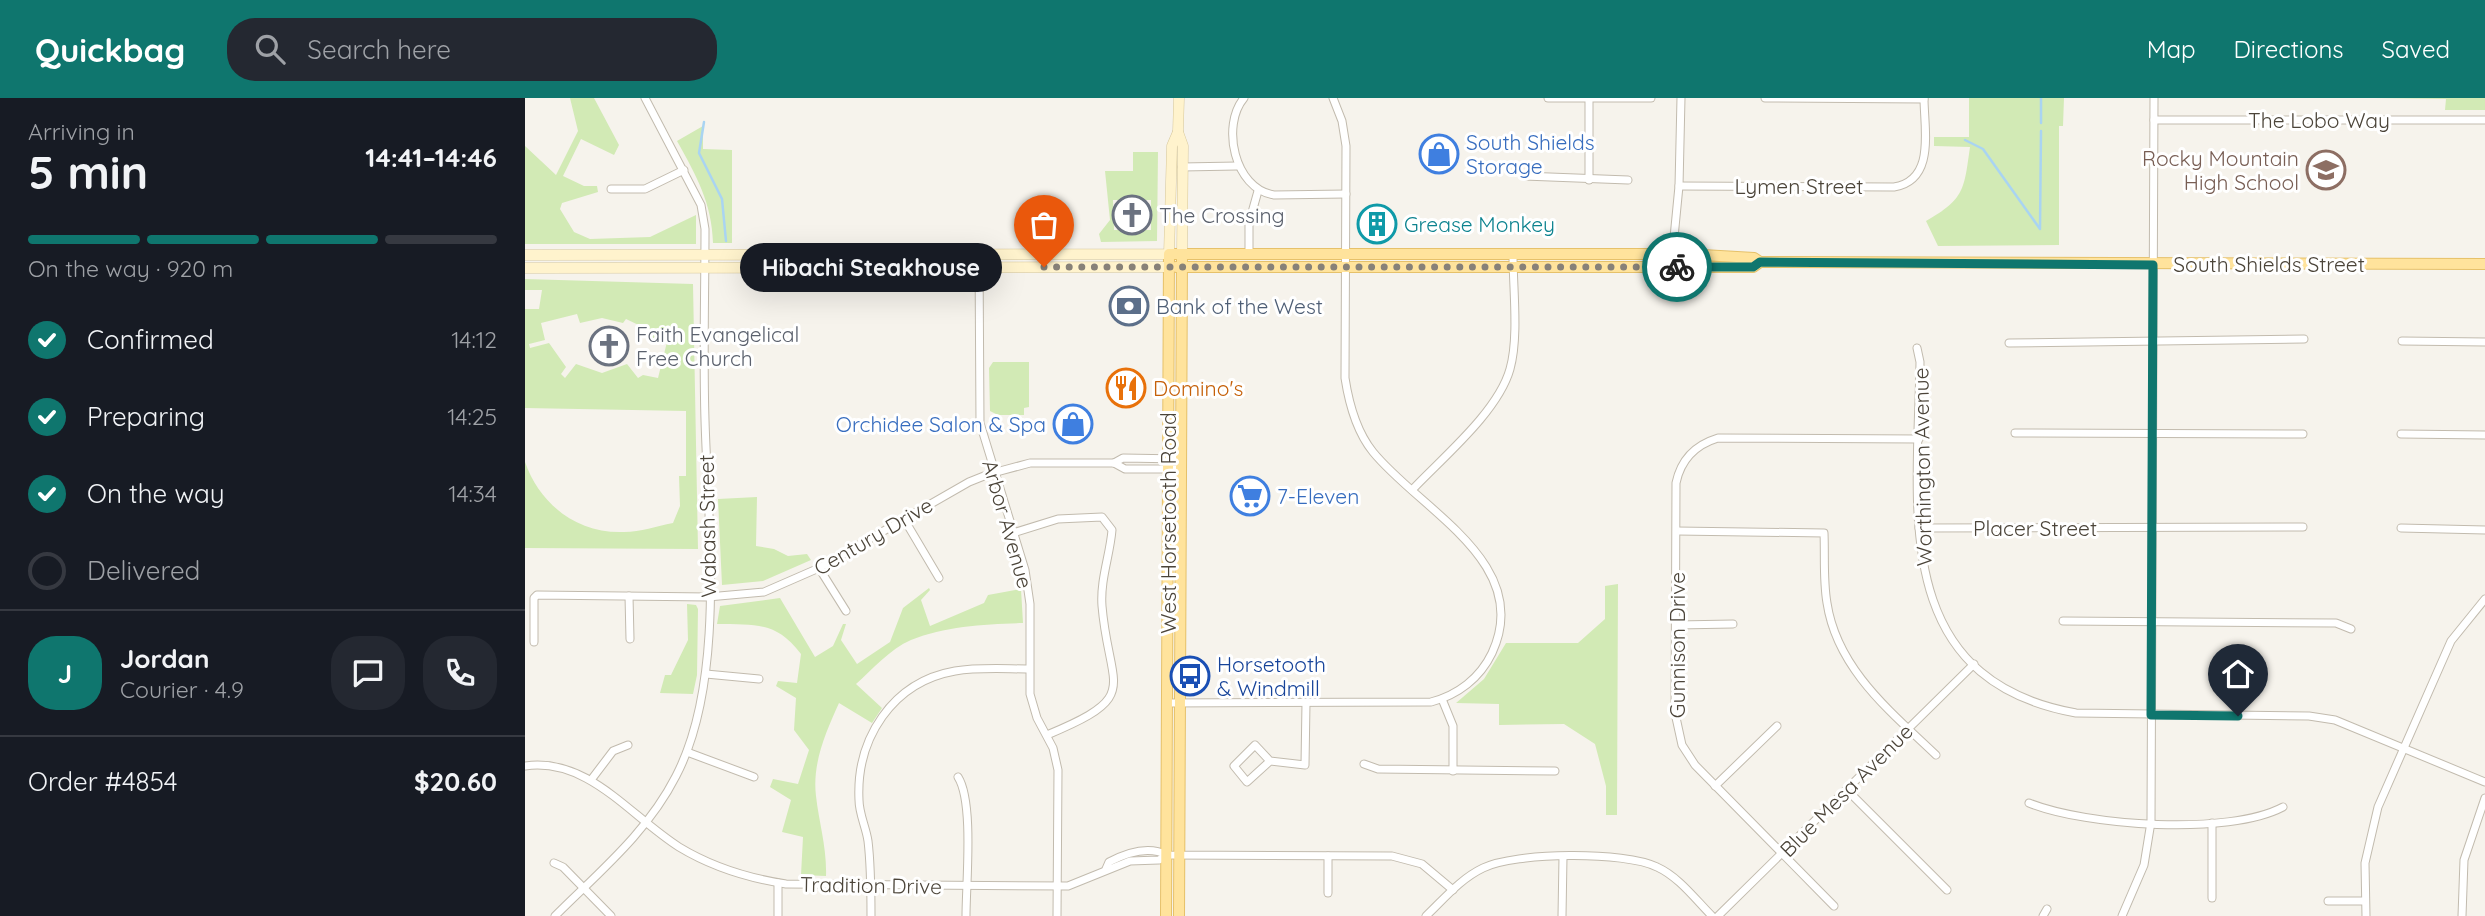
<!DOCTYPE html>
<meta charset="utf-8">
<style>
:root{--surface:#171b24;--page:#242831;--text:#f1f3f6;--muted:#9ea1a6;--line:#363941;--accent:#0f766e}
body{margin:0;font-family:Quicksand,sans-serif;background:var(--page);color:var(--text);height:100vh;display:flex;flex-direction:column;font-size:26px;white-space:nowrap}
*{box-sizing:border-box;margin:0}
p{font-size:23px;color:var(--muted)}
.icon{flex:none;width:38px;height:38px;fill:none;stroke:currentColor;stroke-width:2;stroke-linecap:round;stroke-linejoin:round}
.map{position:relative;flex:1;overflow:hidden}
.panel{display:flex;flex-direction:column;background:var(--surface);width:525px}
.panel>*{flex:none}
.pin{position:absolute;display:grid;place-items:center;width:60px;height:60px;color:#fff;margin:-72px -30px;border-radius:50% 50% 50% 0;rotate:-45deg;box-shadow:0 0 7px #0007}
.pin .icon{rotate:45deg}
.courier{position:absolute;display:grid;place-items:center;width:70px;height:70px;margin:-35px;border:5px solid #0f766e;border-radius:50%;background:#fff;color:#222;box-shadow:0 2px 9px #0007}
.bubble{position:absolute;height:49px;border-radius:24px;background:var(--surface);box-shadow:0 7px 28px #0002;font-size:23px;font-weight:700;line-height:49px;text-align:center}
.overview em{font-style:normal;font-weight:700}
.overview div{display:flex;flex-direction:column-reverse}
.overview{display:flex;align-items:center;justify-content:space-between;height:119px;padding:0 28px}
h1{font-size:46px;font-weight:700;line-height:52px}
.bar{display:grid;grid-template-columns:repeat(4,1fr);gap:10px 7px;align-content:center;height:84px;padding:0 28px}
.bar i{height:9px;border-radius:5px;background:var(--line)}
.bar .on{background:var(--accent)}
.bar p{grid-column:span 4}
.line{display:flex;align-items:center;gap:18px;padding:0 28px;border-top:2px solid var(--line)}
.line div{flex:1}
.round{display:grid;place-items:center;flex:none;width:74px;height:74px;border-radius:28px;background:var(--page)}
ol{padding:0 28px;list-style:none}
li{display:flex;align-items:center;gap:21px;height:77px}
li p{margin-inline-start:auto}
li .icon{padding:7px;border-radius:50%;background:var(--accent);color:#fff;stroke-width:4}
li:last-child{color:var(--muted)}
li i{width:38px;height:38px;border:4px solid var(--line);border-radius:50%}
header{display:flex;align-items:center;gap:42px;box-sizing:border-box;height:98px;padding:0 35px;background:var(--accent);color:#fff}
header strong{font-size:33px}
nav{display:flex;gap:38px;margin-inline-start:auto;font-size:24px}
.search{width:490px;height:63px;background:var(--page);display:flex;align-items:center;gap:18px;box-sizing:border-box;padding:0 24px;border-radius:28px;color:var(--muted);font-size:26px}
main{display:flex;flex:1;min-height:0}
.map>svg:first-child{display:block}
</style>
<header>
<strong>Quickbag</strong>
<div class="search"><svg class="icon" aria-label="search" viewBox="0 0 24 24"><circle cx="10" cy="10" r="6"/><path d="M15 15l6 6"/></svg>Search here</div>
<nav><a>Map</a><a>Directions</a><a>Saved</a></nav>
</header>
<main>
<section class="panel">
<div class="overview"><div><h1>5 min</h1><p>Arriving in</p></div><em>14:41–14:46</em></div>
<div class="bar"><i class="on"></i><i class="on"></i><i class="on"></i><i></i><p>On the way · 920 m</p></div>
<ol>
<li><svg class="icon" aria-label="check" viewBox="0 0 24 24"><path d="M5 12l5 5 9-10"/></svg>Confirmed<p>14:12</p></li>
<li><svg class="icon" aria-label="check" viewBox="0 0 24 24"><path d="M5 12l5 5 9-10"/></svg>Preparing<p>14:25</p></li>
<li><svg class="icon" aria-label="check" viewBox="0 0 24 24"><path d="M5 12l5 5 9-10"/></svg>On the way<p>14:34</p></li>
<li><i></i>Delivered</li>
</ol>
<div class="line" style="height:126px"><b class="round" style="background:var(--accent);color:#fff">J</b><div><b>Jordan</b><p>Courier · 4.9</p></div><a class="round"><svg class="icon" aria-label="chat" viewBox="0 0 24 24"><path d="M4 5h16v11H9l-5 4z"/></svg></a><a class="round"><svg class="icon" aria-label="phone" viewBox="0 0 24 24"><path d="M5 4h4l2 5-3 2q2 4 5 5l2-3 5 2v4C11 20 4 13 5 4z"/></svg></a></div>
<div class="line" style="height:91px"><div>Order #4854</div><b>$20.60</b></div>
</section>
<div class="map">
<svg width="1960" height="818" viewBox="0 0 1960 818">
<rect width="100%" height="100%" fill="#f6f3ec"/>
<g fill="#d2eab5" fill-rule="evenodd">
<path d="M45,0H69L94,47L89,57L56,41L38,78L59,88H72L73,94L37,105L35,111L49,134L65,141L125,139L171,117V146H0V48L31,77L53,33Z"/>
<path d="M1444,0H1539L1538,28H1534V147L1413,148L1401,123C1440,101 1439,91 1445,49L1409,48V39H1444Z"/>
<path d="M1849,0H1960V12H1920L1921,1Z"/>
<path d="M178,28V51L207,52V145H188C187,105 171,77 152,43Z"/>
<path d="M608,54H633L632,143L576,144L574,136L585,122L580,73H608ZM588,102H626V132H589Z"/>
<path d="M0,181L168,186L173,451L0,450V364C15,407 53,436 99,434C116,434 131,428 148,425L155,408L154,378H161V313L0,310V211H14L17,192H0ZM52,216L55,225L77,220L98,225L101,221L124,232L123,239L142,244L133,280L118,277L113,280L102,266L77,275L51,266L40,280L36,276L41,269L24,245L5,250L4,246L20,242L16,225Z"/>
<path d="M468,264H504V309L499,310V317H473L465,313L464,270Z"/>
<path d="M232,399L231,448L249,451L263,458L282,456L286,462L238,483L197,487L193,401Z"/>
<path d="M1093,486L1092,717H1081V688L1070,646L1039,626L974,627V606L931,605L959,581L981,545H1053L1080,521V488Z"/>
<path d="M404,490L405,492L396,502L405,528L459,505L463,497L496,491L498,525C461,526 420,528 386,542C365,551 348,571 331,586L357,610L347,625L314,605C301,634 287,665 291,698C294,725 302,750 301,778L276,777L278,739L257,734L266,702L245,689L248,681L273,686L284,652L269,632L271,600L251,588L253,583L272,585L276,556C251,523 231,527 192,526L195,508L255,500L290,559L308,548L318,526H321L316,542L332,566L365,544L378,510Z"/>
<path d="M162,506L171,507L173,511L172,577L168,596L135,595L140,577H146L163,542Z"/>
</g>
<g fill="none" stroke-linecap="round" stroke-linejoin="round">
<g stroke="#a9d4f2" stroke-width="2.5">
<path d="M179,24L174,55L197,101L201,143"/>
<path d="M1516,25V0"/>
<path d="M1440,42L1458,51L1515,131L1516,33"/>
</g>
<defs>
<g id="minor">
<path d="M719,0C696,27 709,91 749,97L821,96"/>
<path d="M1023,0H1126"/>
<path d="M1240,0L1399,1"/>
<path d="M1629,22H1960"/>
<path d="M657,69L712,68"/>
<path d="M999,78L1103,82"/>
<path d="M1064,82V1"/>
<path d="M1154,88L1369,89C1411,82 1399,31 1399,0"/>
<path d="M86,91H120L159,72"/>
<path d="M454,156L455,325L500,472L505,506V596L512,620L528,650L533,672L532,818"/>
<path d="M724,157V125L733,93"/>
<path d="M1147,160L1154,88L1156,0"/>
<path d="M1877,243L1960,244"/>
<path d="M1484,245L1779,241"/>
<path d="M1392,250L1395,264C1393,407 1363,581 1551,615L1784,618L1810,622L1960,684"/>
<path d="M1490,335L1778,336"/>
<path d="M1876,336L1960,337"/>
<path d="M589,365L598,360L656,361"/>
<path d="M887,392C917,360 973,314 985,271C994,239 988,191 988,157"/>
<path d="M379,421L414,480"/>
<path d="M1394,430L1778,429"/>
<path d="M1876,430L1960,432"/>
<path d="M1152,433L1299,435C1300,458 1298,482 1302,505C1312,571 1366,614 1411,657"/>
<path d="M488,435L533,421L577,419L587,432C585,457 575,482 577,508C584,592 618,597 522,637"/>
<path d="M294,470L321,513"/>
<path d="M104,498L105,541"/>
<path d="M1538,523L1811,525L1826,531"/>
<path d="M1152,527L1208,526"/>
<path d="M9,544V500L12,497L183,499L239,494L294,470L444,384L464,376L505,365H589L600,371H656"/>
<path d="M181,576L234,581"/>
<path d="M917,601L928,628V673"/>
<path d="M643,605L906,604C933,597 955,580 967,555C1009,465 895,412 848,354C831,333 824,306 820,280L821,48L817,23L808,0"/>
<path d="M162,654L229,679"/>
<path d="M745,663L722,684L709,668L730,647L745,663L780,667L781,605"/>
<path d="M839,666L853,671L1030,673"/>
<path d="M0,668C63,659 105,718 154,749C187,769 222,780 261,786L543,788L605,763L634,762L642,757"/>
<path d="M433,679C449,704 441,785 441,818"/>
<path d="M66,682L88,653L103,647"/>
<path d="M1190,688L1252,628"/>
<path d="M1322,692L1422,792"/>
<path d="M1504,705C1562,728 1703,738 1758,709"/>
<path d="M29,765L38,769L86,818"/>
<path d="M581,771L584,764C601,755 623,747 642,757L867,758L897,766L928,792"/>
<path d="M803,795V758"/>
<path d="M1687,800V725"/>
<path d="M1803,803H1840"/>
<path d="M1309,808L1170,667L1157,647L1150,615L1151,385C1156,361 1170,347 1193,340L1394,341"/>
<path d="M30,818C74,774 122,735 151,678C201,582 183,429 180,322C178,259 180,195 180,131L176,107L120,0"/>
<path d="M253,818V785"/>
<path d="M346,818C346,793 346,768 343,743C341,729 334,716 334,702C331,641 367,584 430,573C454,569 480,571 504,571"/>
<path d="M901,818C919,801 935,781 958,770C990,754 1100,753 1132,769C1154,779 1170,801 1187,818"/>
<path d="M1037,818L1038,759"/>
<path d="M1193,818L1449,566"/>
<path d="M1518,818L1522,811"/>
<path d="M1597,818L1619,767L1626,724L1629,0"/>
<path d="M1841,818L1840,765L1853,709L1926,543L1960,501"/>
<path d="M1937,818L1939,762L1960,700"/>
</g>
<g id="secondary">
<path d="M654,0L653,34L658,48L657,157"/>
<path d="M0,157L644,156L647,48L653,34"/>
<path d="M0,170L644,169"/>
</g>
<g id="primary">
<path d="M651,169H1228L1235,164"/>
<path d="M641,818L644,156H1161L1229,160L1235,164L1960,166"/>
<path d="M654,818L657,157"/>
</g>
</defs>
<use href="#minor" stroke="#c2bbae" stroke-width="9"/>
<use href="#secondary" stroke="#d6c79b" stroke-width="11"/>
<use href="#primary" stroke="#e6c16a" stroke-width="12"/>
<use href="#minor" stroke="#fff" stroke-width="7"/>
<use href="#secondary" stroke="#fff3cd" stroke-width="10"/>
<use href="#primary" stroke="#ffe39c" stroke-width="10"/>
</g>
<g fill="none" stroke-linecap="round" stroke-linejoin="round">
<path stroke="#878178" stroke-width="7" stroke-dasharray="0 12.6" d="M519,169H1152"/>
<path stroke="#0f766e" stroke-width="9" d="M1152,169H1228L1235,164L1628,167L1626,617L1713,618"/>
</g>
<defs>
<symbol id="shop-ring" viewBox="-11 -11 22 22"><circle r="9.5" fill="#fff" stroke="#3f7fe0" stroke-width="1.5"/><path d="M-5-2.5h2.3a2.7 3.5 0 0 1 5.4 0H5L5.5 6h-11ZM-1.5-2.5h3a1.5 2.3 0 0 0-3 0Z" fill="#3f7fe0"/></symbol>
<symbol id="school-ring" viewBox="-11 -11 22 22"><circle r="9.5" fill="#fff" stroke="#8d6e63" stroke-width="1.5"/><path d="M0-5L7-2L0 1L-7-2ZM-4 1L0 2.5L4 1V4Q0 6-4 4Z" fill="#8d6e63"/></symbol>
<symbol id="church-ring" viewBox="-11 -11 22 22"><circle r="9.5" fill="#fff" stroke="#6b7280" stroke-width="1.5"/><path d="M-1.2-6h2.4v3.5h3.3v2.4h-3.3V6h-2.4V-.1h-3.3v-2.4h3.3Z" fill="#6b7280"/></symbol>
<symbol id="building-ring" viewBox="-11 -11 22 22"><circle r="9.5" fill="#fff" stroke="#0f9aa8" stroke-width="1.5"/><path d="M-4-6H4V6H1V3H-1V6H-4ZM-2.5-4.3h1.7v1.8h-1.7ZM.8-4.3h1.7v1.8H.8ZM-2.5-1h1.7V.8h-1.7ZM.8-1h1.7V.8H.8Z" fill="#0f9aa8"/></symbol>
<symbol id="bank-ring" viewBox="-11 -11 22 22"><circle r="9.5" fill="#fff" stroke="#5c6f8a" stroke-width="1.5"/><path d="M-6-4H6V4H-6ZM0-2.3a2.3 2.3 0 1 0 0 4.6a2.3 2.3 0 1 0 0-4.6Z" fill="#5c6f8a"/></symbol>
<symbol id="restaurant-ring" viewBox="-11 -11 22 22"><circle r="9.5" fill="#fff" stroke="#e8710a" stroke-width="1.5"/><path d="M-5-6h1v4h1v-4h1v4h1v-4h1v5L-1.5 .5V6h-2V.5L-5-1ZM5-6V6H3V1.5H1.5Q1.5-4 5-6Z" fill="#e8710a"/></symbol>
<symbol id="supermarket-ring" viewBox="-11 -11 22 22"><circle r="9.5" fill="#fff" stroke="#3f7fe0" stroke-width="1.5"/><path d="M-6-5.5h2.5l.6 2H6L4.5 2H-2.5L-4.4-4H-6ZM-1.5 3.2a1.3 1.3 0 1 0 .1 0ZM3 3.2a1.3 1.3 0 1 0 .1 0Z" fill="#3f7fe0"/></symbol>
<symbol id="bus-ring" viewBox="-11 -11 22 22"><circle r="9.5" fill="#fff" stroke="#1a4fb4" stroke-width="1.5"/><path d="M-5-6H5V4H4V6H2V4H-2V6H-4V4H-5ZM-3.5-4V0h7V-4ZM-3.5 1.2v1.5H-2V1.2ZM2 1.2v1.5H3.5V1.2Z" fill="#1a4fb4"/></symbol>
</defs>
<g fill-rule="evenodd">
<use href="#shop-ring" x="892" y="34" width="44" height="44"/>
<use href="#school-ring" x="1779" y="50" width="44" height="44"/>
<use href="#church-ring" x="585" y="95" width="44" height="44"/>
<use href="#building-ring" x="830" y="104" width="44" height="44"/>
<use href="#bank-ring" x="582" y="186" width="44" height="44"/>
<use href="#church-ring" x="62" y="226" width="44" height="44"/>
<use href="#restaurant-ring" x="579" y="268" width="44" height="44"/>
<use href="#shop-ring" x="526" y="304" width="44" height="44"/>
<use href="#supermarket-ring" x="703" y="376" width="44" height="44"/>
<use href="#bus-ring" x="643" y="556" width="44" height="44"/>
</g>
<g text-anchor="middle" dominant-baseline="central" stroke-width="6" stroke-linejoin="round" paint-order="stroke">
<g font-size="21" fill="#4b4439" stroke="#fff">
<text x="1794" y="22">The Lobo Way</text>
<text x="1274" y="88">Lymen Street</text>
<text x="1744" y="166">South Shields Street</text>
<text transform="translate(1397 369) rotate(-91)">Worthington Avenue</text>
<text transform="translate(643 425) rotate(-90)">West Horsetooth Road</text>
<text transform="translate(483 426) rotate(74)">Arbor Avenue</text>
<text transform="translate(182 428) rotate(-91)">Wabash Street</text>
<text x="1510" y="430">Placer Street</text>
<text transform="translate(348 438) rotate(-30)">Century Drive</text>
<text transform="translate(1152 547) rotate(-90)">Gunnison Drive</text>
<text transform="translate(1321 692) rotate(-45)">Blue Mesa Avenue</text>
<text transform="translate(346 787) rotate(1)">Tradition Drive</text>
</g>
<g font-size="21" fill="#366cbe" stroke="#fff" text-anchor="start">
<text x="941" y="44">South Shields<tspan x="941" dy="24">Storage</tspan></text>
<text x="521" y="326" text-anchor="end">Orchidee Salon &amp; Spa</text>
<text x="752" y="398">7-Eleven</text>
</g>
<g font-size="21" fill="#785e54" stroke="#fff" text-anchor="end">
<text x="1774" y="60">Rocky Mountain<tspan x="1774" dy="24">High School</tspan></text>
</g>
<g font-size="21" fill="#5b616d" stroke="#fff" text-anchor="start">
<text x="634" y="117">The Crossing</text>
<text x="111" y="236">Faith Evangelical<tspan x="111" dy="24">Free Church</tspan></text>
</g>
<g font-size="21" fill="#0d838f" stroke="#fff" text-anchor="start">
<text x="879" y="126">Grease Monkey</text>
</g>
<g font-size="21" fill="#4e5e75" stroke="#fff" text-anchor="start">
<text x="631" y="208">Bank of the West</text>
</g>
<g font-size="21" fill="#c56008" stroke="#fff" text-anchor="start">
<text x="628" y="290">Domino's</text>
</g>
<g font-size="21" fill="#164399" stroke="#fff" text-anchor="start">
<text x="692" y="566">Horsetooth<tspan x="692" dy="24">&amp; Windmill</tspan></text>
</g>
</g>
</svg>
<div class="pin" style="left:519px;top:169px;background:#ea580c"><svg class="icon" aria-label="bag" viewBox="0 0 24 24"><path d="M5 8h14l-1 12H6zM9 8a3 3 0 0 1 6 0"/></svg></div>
<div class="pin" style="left:1713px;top:618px;background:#1f2937"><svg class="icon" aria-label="home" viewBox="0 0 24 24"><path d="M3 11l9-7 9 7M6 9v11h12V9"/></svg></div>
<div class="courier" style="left:1152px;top:169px"><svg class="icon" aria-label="bike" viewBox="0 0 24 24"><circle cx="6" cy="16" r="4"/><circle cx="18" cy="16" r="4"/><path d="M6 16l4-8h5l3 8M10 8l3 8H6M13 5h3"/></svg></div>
<div class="bubble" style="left:215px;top:145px;width:262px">Hibachi Steakhouse</div>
</div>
</main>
